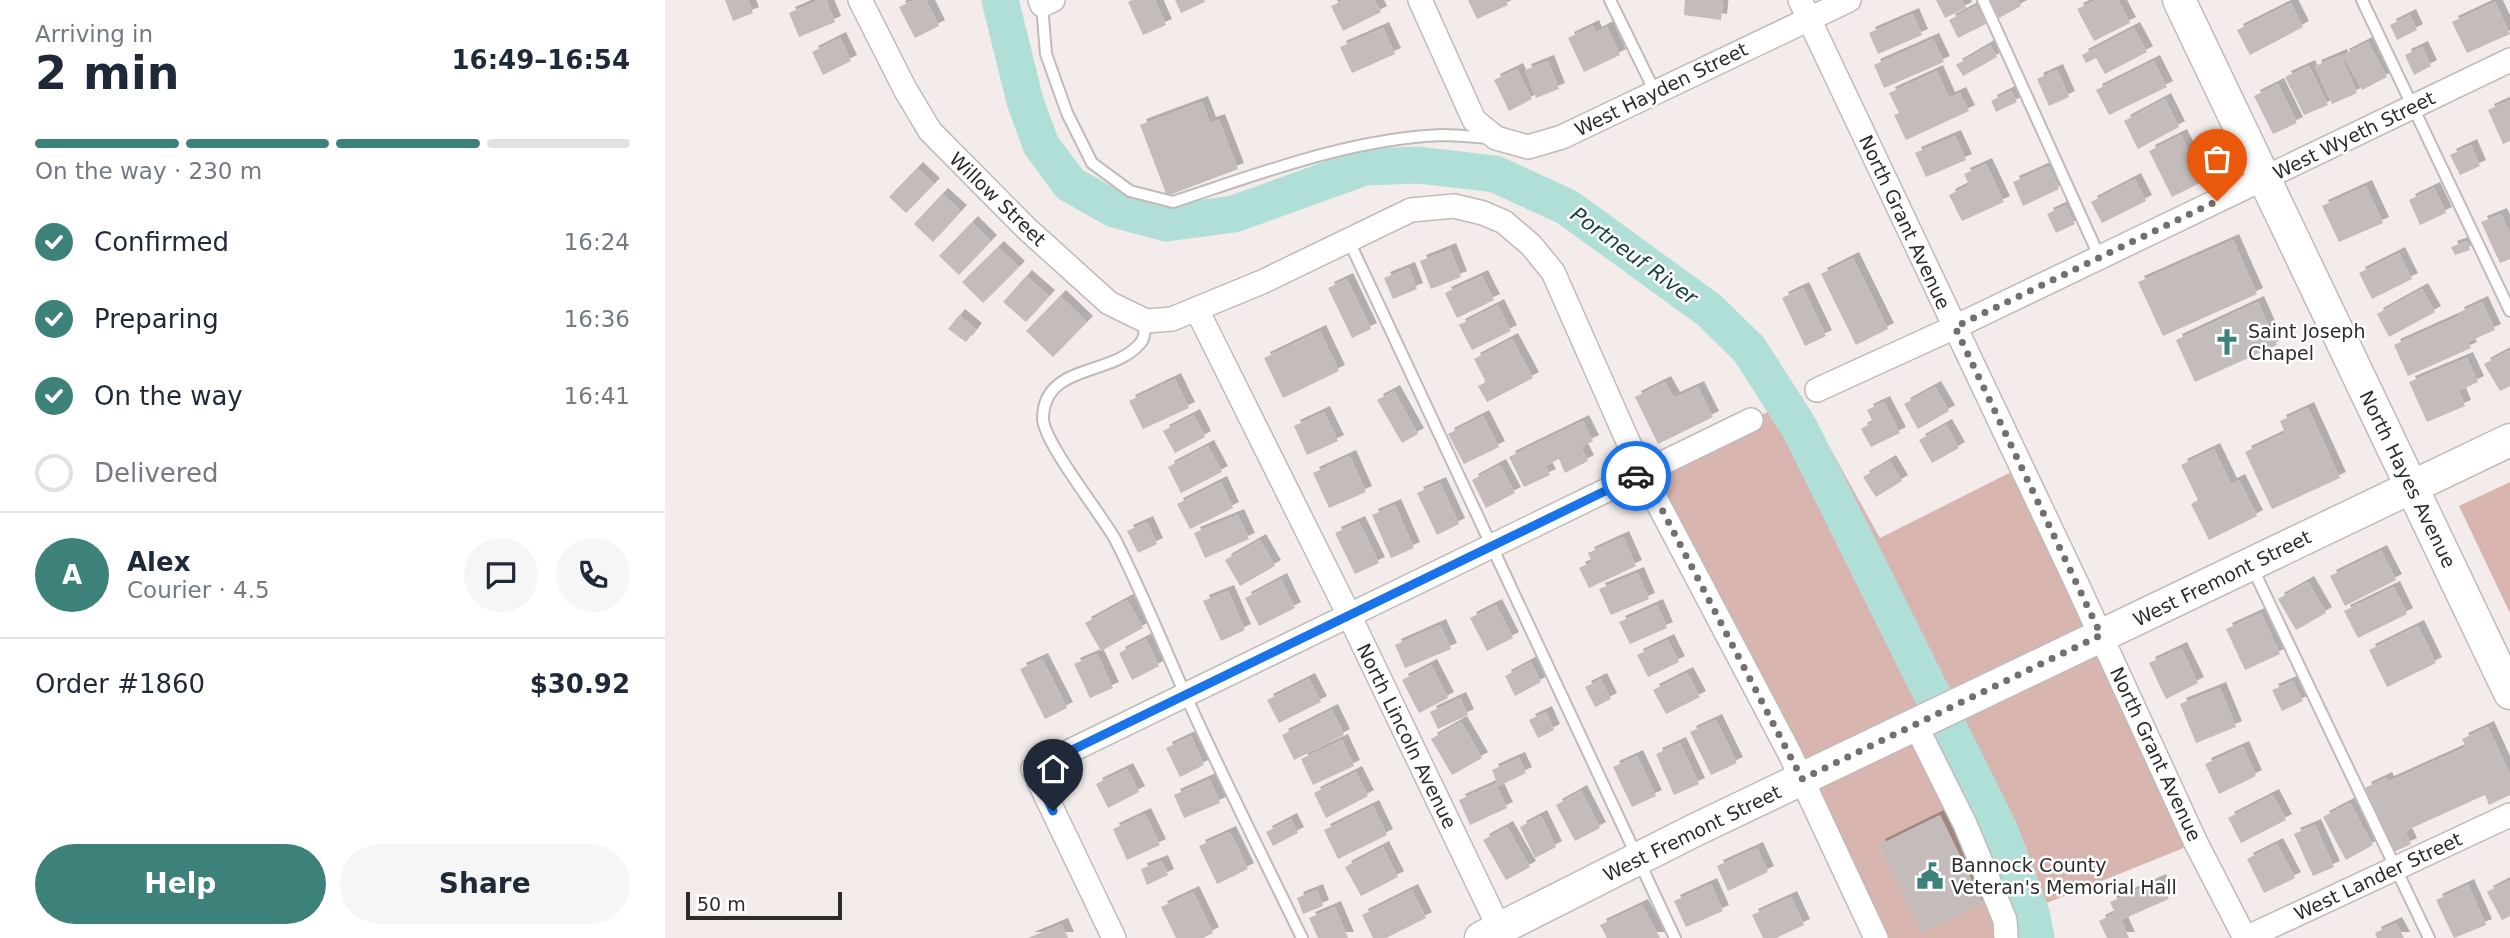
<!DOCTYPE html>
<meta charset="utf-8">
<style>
:root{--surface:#fff;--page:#f6f6f7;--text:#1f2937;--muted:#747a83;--line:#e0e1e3;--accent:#3c827a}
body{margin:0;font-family:"DejaVu Sans",sans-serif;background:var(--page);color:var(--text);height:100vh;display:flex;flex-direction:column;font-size:26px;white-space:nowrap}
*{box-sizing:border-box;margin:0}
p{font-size:23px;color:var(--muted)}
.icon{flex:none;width:38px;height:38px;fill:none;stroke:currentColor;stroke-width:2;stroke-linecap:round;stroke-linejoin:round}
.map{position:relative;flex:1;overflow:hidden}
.sheet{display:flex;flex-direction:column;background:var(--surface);width:665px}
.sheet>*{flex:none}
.scale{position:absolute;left:21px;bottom:18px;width:156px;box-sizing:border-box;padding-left:7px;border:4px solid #2e2b2b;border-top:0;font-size:19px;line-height:24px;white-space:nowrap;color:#2e2b2b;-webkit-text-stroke:5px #fff;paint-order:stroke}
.pin{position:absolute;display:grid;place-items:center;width:60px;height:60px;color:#fff;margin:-72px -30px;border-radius:50% 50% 50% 0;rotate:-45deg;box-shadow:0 0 7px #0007}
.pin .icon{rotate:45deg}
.courier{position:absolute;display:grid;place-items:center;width:70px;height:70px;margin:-35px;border:5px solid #1a73e8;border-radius:50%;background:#fff;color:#222;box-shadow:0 2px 9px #0007}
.head em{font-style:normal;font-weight:700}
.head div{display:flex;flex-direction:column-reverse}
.head{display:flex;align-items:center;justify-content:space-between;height:119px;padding:0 35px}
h1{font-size:46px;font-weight:700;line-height:52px}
.bar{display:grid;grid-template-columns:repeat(4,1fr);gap:10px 7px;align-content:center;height:84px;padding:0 35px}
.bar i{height:9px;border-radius:5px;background:var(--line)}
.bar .active{background:var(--accent)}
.bar p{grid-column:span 4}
.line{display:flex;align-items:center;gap:18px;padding:0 35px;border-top:2px solid var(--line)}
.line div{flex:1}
.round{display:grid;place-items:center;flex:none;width:74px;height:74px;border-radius:37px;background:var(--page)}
ol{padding:0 35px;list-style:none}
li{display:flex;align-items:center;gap:21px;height:77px}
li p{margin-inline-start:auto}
li .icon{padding:7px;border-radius:50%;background:var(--accent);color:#fff;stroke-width:4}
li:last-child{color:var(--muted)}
li i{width:38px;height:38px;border:4px solid var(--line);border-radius:50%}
.primary-button{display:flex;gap:14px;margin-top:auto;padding:14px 35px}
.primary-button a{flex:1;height:80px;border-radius:42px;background:var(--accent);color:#fff;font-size:28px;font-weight:700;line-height:80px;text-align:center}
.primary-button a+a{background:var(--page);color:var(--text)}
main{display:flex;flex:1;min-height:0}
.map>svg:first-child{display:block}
</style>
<main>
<section class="sheet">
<div class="head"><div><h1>2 min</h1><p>Arriving in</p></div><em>16:49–16:54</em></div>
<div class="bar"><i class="active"></i><i class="active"></i><i class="active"></i><i></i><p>On the way · 230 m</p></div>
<ol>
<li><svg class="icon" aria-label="check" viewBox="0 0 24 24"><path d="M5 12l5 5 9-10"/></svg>Confirmed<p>16:24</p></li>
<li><svg class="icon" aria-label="check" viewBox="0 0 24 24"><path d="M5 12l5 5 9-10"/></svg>Preparing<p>16:36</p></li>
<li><svg class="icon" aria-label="check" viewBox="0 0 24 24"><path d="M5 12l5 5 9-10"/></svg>On the way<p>16:41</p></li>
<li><i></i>Delivered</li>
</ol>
<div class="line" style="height:126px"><b class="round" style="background:var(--accent);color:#fff">A</b><div><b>Alex</b><p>Courier · 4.5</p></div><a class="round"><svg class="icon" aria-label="chat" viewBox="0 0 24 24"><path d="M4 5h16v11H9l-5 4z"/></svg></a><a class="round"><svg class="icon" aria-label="phone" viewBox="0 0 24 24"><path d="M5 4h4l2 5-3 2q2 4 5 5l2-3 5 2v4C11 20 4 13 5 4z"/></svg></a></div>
<div class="line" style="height:91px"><div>Order #1860</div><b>$30.92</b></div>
<div class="primary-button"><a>Help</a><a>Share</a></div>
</section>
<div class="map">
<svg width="1845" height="938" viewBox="0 0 1845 938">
<defs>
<filter id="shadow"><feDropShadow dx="6" dy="-6" stdDeviation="0" flood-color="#0004"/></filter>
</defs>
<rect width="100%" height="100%" fill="#f3eceb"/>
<g fill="#d9b5af">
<path d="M1136,396L1215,538L1356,467L1531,843L1340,920L1341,938H1211L977,473Z"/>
<path d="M1845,482V613L1794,506Z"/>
</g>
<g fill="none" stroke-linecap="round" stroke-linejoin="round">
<path stroke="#b0dfd8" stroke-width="37" d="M335,0L360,101L376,145L405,184L449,209L501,223L569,214L699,167L753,165L830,174L902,207L1044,310L1084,349L1134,427L1335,831L1366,913L1371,938"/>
</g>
<g fill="#c3bcbb" filter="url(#shadow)">
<path d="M60,0H83L88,13L68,21Z"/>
<path d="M154,0H161L170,22L134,37L124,13Z"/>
<path d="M249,0H261L274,26L250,38L234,7Z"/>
<path d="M467,0H490L501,25L478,35L463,2Z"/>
<path d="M510,0H539L540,2L516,13Z"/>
<path d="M679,0H710L716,12L678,31L666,6Z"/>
<path d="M803,0H840L843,5L812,19Z"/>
<path d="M1020,0H1058L1056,20L1019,15Z"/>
<path d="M1271,0H1297L1301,8L1280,18Z"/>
<path d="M1325,0H1353L1356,6L1334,18Z"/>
<path d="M1431,0H1453L1465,23L1429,41L1412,9Z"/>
<path d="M1830,2L1845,34L1802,53L1787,22Z"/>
<path d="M1626,3L1638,27L1585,55L1572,30Z"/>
<path d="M1311,6L1321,24L1293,38L1284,20Z"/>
<path d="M1248,14L1257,35L1213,54L1204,33Z"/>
<path d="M1745,15L1752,30L1732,40L1725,25Z"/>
<path d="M928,26L931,33L942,27L955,55L919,72L903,38Z"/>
<path d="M718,28L730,54L687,73L675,47Z"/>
<path d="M1469,28L1482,52L1440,74L1431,58L1421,63L1417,55Z"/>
<path d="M175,38L186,61L158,75L147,52Z"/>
<path d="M1268,39L1279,62L1219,88L1209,65Z"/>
<path d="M1703,42L1722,77L1697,90L1678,55Z"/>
<path d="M1325,45L1332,57L1298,76L1291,65Z"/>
<path d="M1757,47L1766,66L1749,75L1740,55Z"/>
<path d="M1676,55L1692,93L1667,104L1650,66Z"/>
<path d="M883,61L894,89L871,98L860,70Z"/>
<path d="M1489,61L1502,87L1444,115L1431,90Z"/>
<path d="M1644,66L1663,105L1639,115L1620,77Z"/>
<path d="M852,69L867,99L844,111L829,80Z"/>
<path d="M1392,70L1404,97L1384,106L1372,79Z"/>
<path d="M1272,71L1284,98L1295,93L1304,111L1241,140L1229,115L1234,113L1224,93Z"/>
<path d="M1613,84L1632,123L1608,134L1589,96Z"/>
<path d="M1346,91L1352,102L1331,112L1326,101Z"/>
<path d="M1500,99L1514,127L1473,149L1459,121Z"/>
<path d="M1845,100V141L1838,144L1823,110Z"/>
<path d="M537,102L545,123L554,120L573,169L502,196L475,125Z"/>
<path d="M1516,135L1539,181L1507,197L1484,151Z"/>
<path d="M1290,136L1301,160L1261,177L1250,153Z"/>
<path d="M1806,145L1815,166L1795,175L1785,155Z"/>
<path d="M1321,164L1339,202L1297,221L1284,195L1304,185L1299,174Z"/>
<path d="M1384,166L1394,189L1358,206L1348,182Z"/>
<path d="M252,168L269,184L241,213L224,197Z"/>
<path d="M1470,179L1481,201L1437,223L1426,202Z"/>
<path d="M1701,186L1718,223L1674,242L1657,206Z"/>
<path d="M1769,188L1781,213L1755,225L1744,200Z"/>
<path d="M277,194L296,211L268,242L249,224Z"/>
<path d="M1401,205L1410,224L1391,233L1382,214Z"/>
<path d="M1836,214L1845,234V259L1835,263L1816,222Z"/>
<path d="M307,222L326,241L294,275L274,256Z"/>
<path d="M1568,240L1592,294L1498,336L1473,282Z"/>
<path d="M1802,241L1805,250L1790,255L1786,247Z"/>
<path d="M333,247L354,267L318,303L297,282Z"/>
<path d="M785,249L796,277L766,289L755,261Z"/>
<path d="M1734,253L1747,279L1707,299L1694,273Z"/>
<path d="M1188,258L1223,329L1191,345L1156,274Z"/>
<path d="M744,268L752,289L728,299L719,278Z"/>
<path d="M361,276L384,296L361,322L338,302Z"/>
<path d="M817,276L829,300L792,318L780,293Z"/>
<path d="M682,279L706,329L687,338L663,288Z"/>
<path d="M1138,288L1161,336L1140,346L1117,298Z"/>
<path d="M1757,289L1770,312L1724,337L1712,314Z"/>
<path d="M395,296L422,322L388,357L361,331Z"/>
<path d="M1593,302L1612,345L1530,382L1511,340Z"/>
<path d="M1817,302L1830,330L1803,342L1806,348L1743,376L1729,345L1794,316L1793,313Z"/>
<path d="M833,305L846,331L807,350L794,325Z"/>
<path d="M294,315L311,329L301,342L283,329Z"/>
<path d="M655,331L674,371L618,398L599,358Z"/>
<path d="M847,339L868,378L822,402L813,386L821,382L809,359Z"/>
<path d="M1845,350V386L1835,391L1819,364Z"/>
<path d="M1802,358L1813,382L1794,391L1800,406L1762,422L1744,382Z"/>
<path d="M510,379L524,408L478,429L464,401Z"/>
<path d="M1000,382L1009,398L1033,387L1048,417L993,444L970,397Z"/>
<path d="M1270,387L1284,411L1253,429L1239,404Z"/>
<path d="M729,391L753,434L737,443L712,400Z"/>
<path d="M1219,402L1235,433L1206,447L1196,429L1208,422L1202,410Z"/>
<path d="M1643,408L1675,478L1607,509L1580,452L1620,433L1615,421Z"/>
<path d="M659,412L673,441L642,455L629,426Z"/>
<path d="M529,415L540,437L510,453L498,431Z"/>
<path d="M818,416L834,447L799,464L783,434Z"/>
<path d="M918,421L928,441L916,447L923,461L900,473L894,459L880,466L885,475L859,487L844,457Z"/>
<path d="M1281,425L1294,448L1267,463L1254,440Z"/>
<path d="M543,446L557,472L516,493L503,467Z"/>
<path d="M1549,449L1566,484L1574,480L1592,516L1544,540L1526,504L1533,500L1516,465Z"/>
<path d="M685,456L701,492L664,508L648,473Z"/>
<path d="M1225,461L1237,481L1211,497L1198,477Z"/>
<path d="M835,465L850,493L821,508L807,480Z"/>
<path d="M556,482L568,508L525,529L512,504Z"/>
<path d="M775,483L794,524L772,535L752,493Z"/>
<path d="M730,505L749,548L726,558L707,515Z"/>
<path d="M573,515L584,539L540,558L529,533Z"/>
<path d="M482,522L492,544L473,553L462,531Z"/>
<path d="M694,522L714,563L690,574L670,533Z"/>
<path d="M958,537L971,566L924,588L914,568L927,562L923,553Z"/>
<path d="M595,540L610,566L575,586L560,560Z"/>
<path d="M1716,551L1731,580L1680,606L1665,576Z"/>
<path d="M973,573L984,599L946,615L934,589Z"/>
<path d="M616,579L630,608L594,626L580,598Z"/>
<path d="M1643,582L1661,613L1631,630L1613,599Z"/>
<path d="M1729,587L1742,614L1693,638L1679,611Z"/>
<path d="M563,591L580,630L556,641L538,601Z"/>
<path d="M462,600L478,628L436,651L420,623Z"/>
<path d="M831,605L848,638L822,651L805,618Z"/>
<path d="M992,605L1002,628L965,644L954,622Z"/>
<path d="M1596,613L1615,654L1580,670L1561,629Z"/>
<path d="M775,625L786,649L740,668L730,645Z"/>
<path d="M1753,626L1771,663L1722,687L1704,650Z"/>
<path d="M481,639L494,666L467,680L454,653Z"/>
<path d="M1003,640L1014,662L983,677L972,655Z"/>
<path d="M1516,648L1533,683L1501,699L1484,663Z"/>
<path d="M432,654L448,688L425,698L409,664Z"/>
<path d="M377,659L402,708L380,719L355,669Z"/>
<path d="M866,662L876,682L850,696L840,676Z"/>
<path d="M766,665L783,698L754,713L737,680Z"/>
<path d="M1022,673L1035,697L1001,714L988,690Z"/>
<path d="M644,679L656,702L614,723L602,700Z"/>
<path d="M936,679L946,699L930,707L920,687Z"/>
<path d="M1628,681L1638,701L1617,711L1607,690Z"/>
<path d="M1555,688L1571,727L1531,743L1515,704Z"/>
<path d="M795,698L803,715L773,729L765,712Z"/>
<path d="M667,710L679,735L629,760L617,735Z"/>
<path d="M881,712L889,730L873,738L864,720Z"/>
<path d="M1051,720L1072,763L1046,775L1025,732Z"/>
<path d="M796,722L817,758L787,775L766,739Z"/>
<path d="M1823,727L1845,775V795L1824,805L1820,795L1740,831L1746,844L1729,852L1700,788L1721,778L1723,782L1801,747L1797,739Z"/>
<path d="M526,736L539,765L515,777L501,748Z"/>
<path d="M677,740L689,766L648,785L636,759Z"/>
<path d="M1015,743L1034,784L1009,795L991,754Z"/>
<path d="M1578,747L1591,776L1554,794L1540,764Z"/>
<path d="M972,756L991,796L967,807L948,767Z"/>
<path d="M854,758L861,773L832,787L842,808L805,825L794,800L832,783L827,770Z"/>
<path d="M462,769L474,792L443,808L431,784Z"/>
<path d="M691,772L703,796L661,818L649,793Z"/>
<path d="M545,779L555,803L519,818L509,795Z"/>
<path d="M916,791L935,828L910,841L891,805Z"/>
<path d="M1608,795L1621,820L1576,843L1563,818Z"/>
<path d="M1685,803L1708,845L1681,860L1658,817Z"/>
<path d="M708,806L722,835L673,859L659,830Z"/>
<path d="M480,814L495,845L462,860L448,829Z"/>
<path d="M1275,815L1318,903L1257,933L1214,845Z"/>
<path d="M876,816L891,847L870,858L855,827Z"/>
<path d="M626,819L633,833L608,846L601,832Z"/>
<path d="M1650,825L1669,867L1648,876L1629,834Z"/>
<path d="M842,827L865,867L841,880L818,840Z"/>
<path d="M565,832L583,869L552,884L534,846Z"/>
<path d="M1612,844L1630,878L1599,893L1582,859Z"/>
<path d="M718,847L733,877L696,896L680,867Z"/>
<path d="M1092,848L1103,872L1063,891L1052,866Z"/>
<path d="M497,861L503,875L482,885L476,869Z"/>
<path d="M1495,880L1504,899L1456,920L1464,938H1442L1434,921L1450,913L1445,902Z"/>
<path d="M1845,880V916L1837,920L1822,892Z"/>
<path d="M1046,884L1058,911L1021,927L1009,901Z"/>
<path d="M1803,885L1821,925L1789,938L1771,900Z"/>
<path d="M652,890L658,906L638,914L632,898Z"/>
<path d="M747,890L761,918L721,938H708L697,915Z"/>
<path d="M528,892L548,933L538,938H511L496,907Z"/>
<path d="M1126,897L1139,925L1111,938H1098L1087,915Z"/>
<path d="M977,905L995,938H942L935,925Z"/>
<path d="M670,907L683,938H653L644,918Z"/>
<path d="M1731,923L1739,938H1712L1710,933Z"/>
<path d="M397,924L403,938H363Z"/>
</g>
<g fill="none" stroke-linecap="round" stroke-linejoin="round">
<defs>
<g id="lane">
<path d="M945,0L990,92"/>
<path d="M1318,0L1435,258"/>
<path d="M1697,0L1845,311"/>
<path d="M377,5L381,54L402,113L427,163L465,191L508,202C596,173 684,139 777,135C793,135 809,137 825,138"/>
<path d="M684,241L1010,938"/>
<path d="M481,321C480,327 480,336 477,341C451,377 380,362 378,417C376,439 436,514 450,539C476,590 497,642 520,694C557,776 598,857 637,938"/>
<path d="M1587,567L1764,938"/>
</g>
<g id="street">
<path d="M195,0L240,89L265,131L361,228L444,303L481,321L507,319L597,282L746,210L789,206L818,213L839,222L866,245L888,272L977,473L1125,754L1211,938"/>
<path d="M375,0L377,5L388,0"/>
<path d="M755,0L809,120L831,138L863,147L897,137L1184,0"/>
<path d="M1135,0L1412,584L1531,843L1580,938"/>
<path d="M532,310L684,615L839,938"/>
<path d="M1152,390L1290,327L1845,60"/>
<path d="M1250,724L1300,824L1340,920L1341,938"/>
<path d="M449,938L368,769L1086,420"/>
<path d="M1581,938L1845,815"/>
</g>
<g id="secondary">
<path d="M1514,0L1845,693"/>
<path d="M816,938L1030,830L1845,440"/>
</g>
</defs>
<use href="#lane" stroke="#c1bab9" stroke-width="14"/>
<use href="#street" stroke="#c1bab9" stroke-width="26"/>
<use href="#secondary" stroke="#c1bab9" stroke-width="35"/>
<use href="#lane" stroke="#fff" stroke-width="10"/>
<use href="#street" stroke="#fff" stroke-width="23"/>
<use href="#secondary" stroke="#fff" stroke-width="32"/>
</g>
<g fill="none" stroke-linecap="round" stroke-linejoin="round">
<path stroke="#736f6e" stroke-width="7" stroke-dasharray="0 12.6" d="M971,476L978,473L1137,779L1436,635L1290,327L1552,201"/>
<path stroke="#1a73e8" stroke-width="9" d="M388,811L368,769L971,476"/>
</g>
<defs>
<symbol id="church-bare" viewBox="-9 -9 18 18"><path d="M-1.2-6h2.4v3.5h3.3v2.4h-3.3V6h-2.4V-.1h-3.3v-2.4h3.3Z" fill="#3c827a" stroke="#fff" stroke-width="2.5" paint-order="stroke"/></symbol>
<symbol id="civic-bare" viewBox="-9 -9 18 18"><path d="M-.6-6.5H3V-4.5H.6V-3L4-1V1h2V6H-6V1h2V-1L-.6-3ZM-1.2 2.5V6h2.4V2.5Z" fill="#3c827a" stroke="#fff" stroke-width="2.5" paint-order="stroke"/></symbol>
</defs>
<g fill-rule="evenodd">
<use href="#church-bare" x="1543" y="323" width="38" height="38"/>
<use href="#civic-bare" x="1246" y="857" width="38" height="38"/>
</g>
<g text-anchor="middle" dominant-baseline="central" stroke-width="5" stroke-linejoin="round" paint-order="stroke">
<g font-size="19" fill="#2e2b2b" stroke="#fff">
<text transform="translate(996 89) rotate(-26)">West Hayden Street</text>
<text transform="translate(1689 135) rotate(-26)">West Wyeth Street</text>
<text transform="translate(333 199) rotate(44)">Willow Street</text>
<text transform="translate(1240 222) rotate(65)">North Grant Avenue</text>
<text transform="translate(1743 479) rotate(64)">North Hayes Avenue</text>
<text transform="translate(1557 578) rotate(-26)">West Fremont Street</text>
<text transform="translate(742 736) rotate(64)">North Lincoln Avenue</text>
<text transform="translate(1491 754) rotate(65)">North Grant Avenue</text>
<text transform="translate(1027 833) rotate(-26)">West Fremont Street</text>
<text transform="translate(1713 876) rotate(-25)">West Lander Street</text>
</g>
<g font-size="19" fill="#2e2b2b" stroke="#fff" text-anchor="start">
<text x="1583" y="331">Saint Joseph<tspan x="1583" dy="22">Chapel</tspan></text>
<text x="1286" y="865">Bannock County<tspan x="1286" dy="22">Veteran's Memorial Hall</tspan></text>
</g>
<g font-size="21" font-style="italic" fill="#18423e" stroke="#fff">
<text transform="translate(969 256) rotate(36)">Portneuf River</text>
</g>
</g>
</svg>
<div class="scale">50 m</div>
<div class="pin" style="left:1552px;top:201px;background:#ea580c"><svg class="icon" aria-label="bag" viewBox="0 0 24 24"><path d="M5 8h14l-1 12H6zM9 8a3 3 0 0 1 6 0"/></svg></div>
<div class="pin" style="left:388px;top:811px;background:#1f2937"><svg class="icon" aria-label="home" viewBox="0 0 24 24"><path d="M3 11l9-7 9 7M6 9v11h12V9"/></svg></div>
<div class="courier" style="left:971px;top:476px"><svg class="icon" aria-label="car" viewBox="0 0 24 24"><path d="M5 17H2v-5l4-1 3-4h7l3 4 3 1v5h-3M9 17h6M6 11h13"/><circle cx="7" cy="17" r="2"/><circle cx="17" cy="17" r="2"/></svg></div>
</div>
</main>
